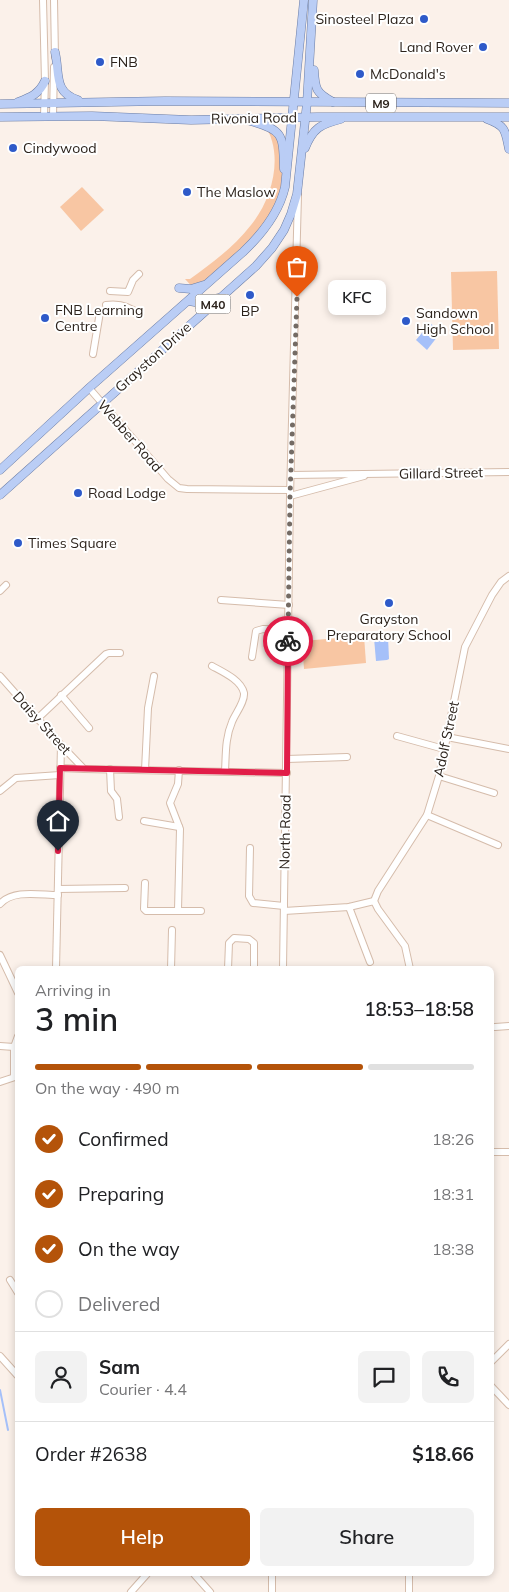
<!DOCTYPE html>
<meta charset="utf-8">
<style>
:root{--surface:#fff;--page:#f2f2f2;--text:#202124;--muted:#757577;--line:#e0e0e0;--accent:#b45309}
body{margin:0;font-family:Mulish,sans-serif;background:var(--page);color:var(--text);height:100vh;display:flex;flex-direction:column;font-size:19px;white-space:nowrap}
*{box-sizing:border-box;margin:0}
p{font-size:16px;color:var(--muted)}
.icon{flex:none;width:28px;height:28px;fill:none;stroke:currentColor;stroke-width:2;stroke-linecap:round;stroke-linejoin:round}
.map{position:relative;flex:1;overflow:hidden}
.side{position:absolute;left:15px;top:966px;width:479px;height:610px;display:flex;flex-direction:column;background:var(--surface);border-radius:8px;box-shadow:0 2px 8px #0003}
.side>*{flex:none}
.pin{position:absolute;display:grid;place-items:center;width:42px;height:42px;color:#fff;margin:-51px -21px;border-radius:50% 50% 50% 0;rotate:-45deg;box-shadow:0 0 5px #0007}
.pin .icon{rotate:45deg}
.courier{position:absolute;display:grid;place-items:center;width:50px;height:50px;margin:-25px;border:4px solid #e11d48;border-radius:50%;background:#fff;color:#222;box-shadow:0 1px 6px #0007}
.bubble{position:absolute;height:35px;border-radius:8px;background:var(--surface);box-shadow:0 2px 8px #0003;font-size:16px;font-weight:600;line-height:35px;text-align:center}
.overview em{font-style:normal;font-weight:600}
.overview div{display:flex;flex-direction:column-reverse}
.overview{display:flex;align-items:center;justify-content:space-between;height:85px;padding:0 20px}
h1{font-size:32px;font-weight:600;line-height:38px}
.bar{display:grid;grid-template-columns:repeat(4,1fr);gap:8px 5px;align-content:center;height:60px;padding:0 20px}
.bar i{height:6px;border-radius:4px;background:var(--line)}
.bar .active{background:var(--accent)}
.bar p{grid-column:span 4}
.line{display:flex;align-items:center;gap:12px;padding:0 20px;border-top:1px solid var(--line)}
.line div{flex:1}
.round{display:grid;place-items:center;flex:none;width:52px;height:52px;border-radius:8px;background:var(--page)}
ol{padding:0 20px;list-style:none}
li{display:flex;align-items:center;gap:15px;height:55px}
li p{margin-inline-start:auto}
li .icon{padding:5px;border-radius:50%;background:var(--accent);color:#fff;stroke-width:4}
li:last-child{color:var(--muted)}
li i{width:28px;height:28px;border:2px solid var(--line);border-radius:50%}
.cta{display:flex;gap:10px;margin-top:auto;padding:10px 20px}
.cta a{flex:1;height:58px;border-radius:8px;background:var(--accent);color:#fff;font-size:20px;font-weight:600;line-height:58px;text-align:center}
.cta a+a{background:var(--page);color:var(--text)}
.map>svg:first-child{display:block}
</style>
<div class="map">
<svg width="509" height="1592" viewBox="0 0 509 1592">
<rect width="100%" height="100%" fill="#fbf1ea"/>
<g fill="#f8c6a3">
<path d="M250,120L269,125L284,146L283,194L269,222L199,294L185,279H190C212,263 234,247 251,225C269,203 280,169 272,141C271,138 270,133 267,131C263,128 254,126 249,125Z"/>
<path d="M82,187L104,210L81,231L60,207Z"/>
<path d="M497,271L499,349L453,350L451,272Z"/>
<path d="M364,636L366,663L304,669L302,641Z"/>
</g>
<g fill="#a5c0f9">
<path d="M430,323L441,332L427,350L416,340Z"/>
<path d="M376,637H388L389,659L387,660L376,661L374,638Z"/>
</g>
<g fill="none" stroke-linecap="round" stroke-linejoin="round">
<path stroke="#a5c0f9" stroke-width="2" d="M0,1390L8,1430"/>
<defs>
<g id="minor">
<path d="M43,0L45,81L44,116"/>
<path d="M54,0L55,57"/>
<path d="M53,116L54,67"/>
<path d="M110,291L128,292L133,280L139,274"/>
<path d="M106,305C120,303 130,306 140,315"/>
<path d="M93,354L100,312"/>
<path d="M89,388L168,479L179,488L187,489L290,490"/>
<path d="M291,475L509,472"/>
<path d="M290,496L364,476"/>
<path d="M0,591L6,585"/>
<path d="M221,600L289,605"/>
<path d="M252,657L256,631L263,629L289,630"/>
<path d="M212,666C223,672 241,680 244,693C245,702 235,714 232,722C225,738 226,755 225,771"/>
<path d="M0,676L61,745L84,769L287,773"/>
<path d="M61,695L89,728"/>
<path d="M37,719L106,654L109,653H120"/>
<path d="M397,736L444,749"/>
<path d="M447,737L509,749"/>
<path d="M287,759L347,757"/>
<path d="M60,768L84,769"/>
<path d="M110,769L111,791L117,799L119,817"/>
<path d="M145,770L148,708L154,676"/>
<path d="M439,776L494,793"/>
<path d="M0,791L16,778L60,775"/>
<path d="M427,815L498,845"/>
<path d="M144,821L179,827"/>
<path d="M250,848L249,896L253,903L284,906"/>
<path d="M145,883L144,909L146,911H201"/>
<path d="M58,889L125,888"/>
<path d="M374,901L378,891L427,815L439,776L465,647L492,595L501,582L509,576"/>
<path d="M0,904C13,889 40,895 58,895"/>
<path d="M349,907L370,962"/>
<path d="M178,910L180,829L170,803L178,784L179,770"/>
<path d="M284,911L349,907L374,901L378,909L405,946L410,969"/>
<path d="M0,955L18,993"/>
<path d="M56,969L61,745"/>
<path d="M171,969L172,930"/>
<path d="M228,969L229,943L234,938L249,939L254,943V969"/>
<path d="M283,969L290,496L298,195"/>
<path d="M495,1027L509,1026"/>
<path d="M0,1046L14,1047"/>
<path d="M14,1077V1047L18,1036"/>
<path d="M0,1082L18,1076"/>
<path d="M491,1152H509"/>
<path d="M10,1280L18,1293"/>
<path d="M0,1356L18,1376"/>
<path d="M491,1362L509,1344"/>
<path d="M491,1386L509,1405"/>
<path d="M194,1574L210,1592"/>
<path d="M131,1592L147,1574"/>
<path d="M272,1592V1574"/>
<path d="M409,1592V1574"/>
</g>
<g id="major">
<path d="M55,52C60,73 53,92 78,100"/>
<path d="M314,70C315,89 316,93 333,102"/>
<path d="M18,102C31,97 39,94 45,81"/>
<path d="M0,104L165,101L509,103"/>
<path d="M0,117L92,116L191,120L317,117H509"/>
<path d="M487,119C506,126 505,130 509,149"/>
<path d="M250,121C284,130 283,135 284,169"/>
<path d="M305,148C313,128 321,124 341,119"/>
<path d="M179,288L191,289L204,285"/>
<path d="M189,301L200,303L218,298"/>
<path d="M0,470L89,388L243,252C262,234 279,213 285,187L304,0"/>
<path d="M0,495L256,266L272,248L284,230L291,214L297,194L307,103L313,0"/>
</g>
</defs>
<use href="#minor" stroke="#d5bcab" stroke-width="8"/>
<use href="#major" stroke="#6a7ca4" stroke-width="9"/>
<use href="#minor" stroke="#fff" stroke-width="6"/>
<use href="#major" stroke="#bacdf5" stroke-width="8"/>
</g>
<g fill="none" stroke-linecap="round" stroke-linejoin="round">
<path stroke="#746b64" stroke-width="5" stroke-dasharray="0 9" d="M288,641L290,496L297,297"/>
<path stroke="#e11d48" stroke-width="6" d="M58,851L60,768L287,773L288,641"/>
</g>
<g fill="#2e5ac9" stroke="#fff" stroke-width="2">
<circle cx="424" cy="19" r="5"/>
<circle cx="483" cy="47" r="5"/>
<circle cx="100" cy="62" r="5"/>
<circle cx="360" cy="74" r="5"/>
<circle cx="13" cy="148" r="5"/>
<circle cx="187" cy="192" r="5"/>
<circle cx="250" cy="295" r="5"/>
<circle cx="45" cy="318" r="5"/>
<circle cx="406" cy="321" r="5"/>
<circle cx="78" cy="493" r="5"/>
<circle cx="18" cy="543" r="5"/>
<circle cx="389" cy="603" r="5"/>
</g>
<g text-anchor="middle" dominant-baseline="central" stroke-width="4" stroke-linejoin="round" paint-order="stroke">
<g fill="#fff" stroke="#6b6560" stroke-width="1">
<rect x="366" y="93.5" width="30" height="19" rx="4"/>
<rect x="195.5" y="294.5" width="35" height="19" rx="4"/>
</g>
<g font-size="12" font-weight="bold" fill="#2c231c">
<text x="381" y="103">M9</text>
<text x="213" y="304">M40</text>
</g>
<g font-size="14" fill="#2c231c" stroke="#fff" text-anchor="start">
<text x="414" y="19" text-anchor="end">Sinosteel Plaza</text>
<text x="473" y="47" text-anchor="end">Land Rover</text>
<text x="110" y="62">FNB</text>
<text x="370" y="74">McDonald's</text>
<text x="23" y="148">Cindywood</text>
<text x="197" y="192">The Maslow</text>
<text x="55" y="310">FNB Learning<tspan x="55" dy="16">Centre</tspan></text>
<text x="250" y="311" text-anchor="middle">BP</text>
<text x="416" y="313">Sandown<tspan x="416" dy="16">High School</tspan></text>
<text x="88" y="493">Road Lodge</text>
<text x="28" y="543">Times Square</text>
<text x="389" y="619" text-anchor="middle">Grayston<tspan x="389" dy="16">Preparatory School</tspan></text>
</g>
<g font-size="14" fill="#2c231c" stroke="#fff">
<text transform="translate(254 118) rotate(-1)">Rivonia Road</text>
<text transform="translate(153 357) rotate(-42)">Grayston Drive</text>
<text transform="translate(130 436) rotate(49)">Webber Road</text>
<text transform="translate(441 473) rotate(-1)">Gillard Street</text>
<text transform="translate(42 723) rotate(48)">Daisy Street</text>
<text transform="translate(446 739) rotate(-78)">Adolf Street</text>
<text transform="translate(285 832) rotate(-89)">North Road</text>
</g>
</g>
</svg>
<div class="pin" style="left:297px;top:297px;background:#ea580c"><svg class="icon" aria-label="bag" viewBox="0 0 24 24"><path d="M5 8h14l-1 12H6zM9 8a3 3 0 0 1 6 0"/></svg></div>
<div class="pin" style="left:58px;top:851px;background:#1f2937"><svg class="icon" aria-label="home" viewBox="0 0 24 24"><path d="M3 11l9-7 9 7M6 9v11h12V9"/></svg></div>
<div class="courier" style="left:288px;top:641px"><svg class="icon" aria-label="bike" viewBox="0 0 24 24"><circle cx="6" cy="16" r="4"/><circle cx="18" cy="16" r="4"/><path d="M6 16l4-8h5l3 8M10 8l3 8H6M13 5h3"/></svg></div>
<div class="bubble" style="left:328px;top:280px;width:58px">KFC</div>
<section class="side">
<div class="overview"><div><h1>3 min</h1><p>Arriving in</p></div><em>18:53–18:58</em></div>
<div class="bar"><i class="active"></i><i class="active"></i><i class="active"></i><i></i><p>On the way · 490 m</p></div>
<ol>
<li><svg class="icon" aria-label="check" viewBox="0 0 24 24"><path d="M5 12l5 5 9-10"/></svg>Confirmed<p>18:26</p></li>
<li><svg class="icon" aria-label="check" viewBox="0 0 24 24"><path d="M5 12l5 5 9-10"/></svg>Preparing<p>18:31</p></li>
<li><svg class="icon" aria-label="check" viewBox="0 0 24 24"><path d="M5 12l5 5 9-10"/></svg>On the way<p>18:38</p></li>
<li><i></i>Delivered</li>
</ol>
<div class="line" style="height:90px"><a class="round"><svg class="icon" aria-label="person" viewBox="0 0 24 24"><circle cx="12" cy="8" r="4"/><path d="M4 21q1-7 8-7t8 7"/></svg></a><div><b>Sam</b><p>Courier · 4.4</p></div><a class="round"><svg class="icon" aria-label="chat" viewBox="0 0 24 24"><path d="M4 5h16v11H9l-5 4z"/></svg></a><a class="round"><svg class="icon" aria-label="phone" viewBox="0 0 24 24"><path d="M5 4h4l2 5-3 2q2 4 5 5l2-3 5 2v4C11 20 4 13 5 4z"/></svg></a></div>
<div class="line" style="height:65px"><div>Order #2638</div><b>$18.66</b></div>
<div class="cta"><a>Help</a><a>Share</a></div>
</section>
</div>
